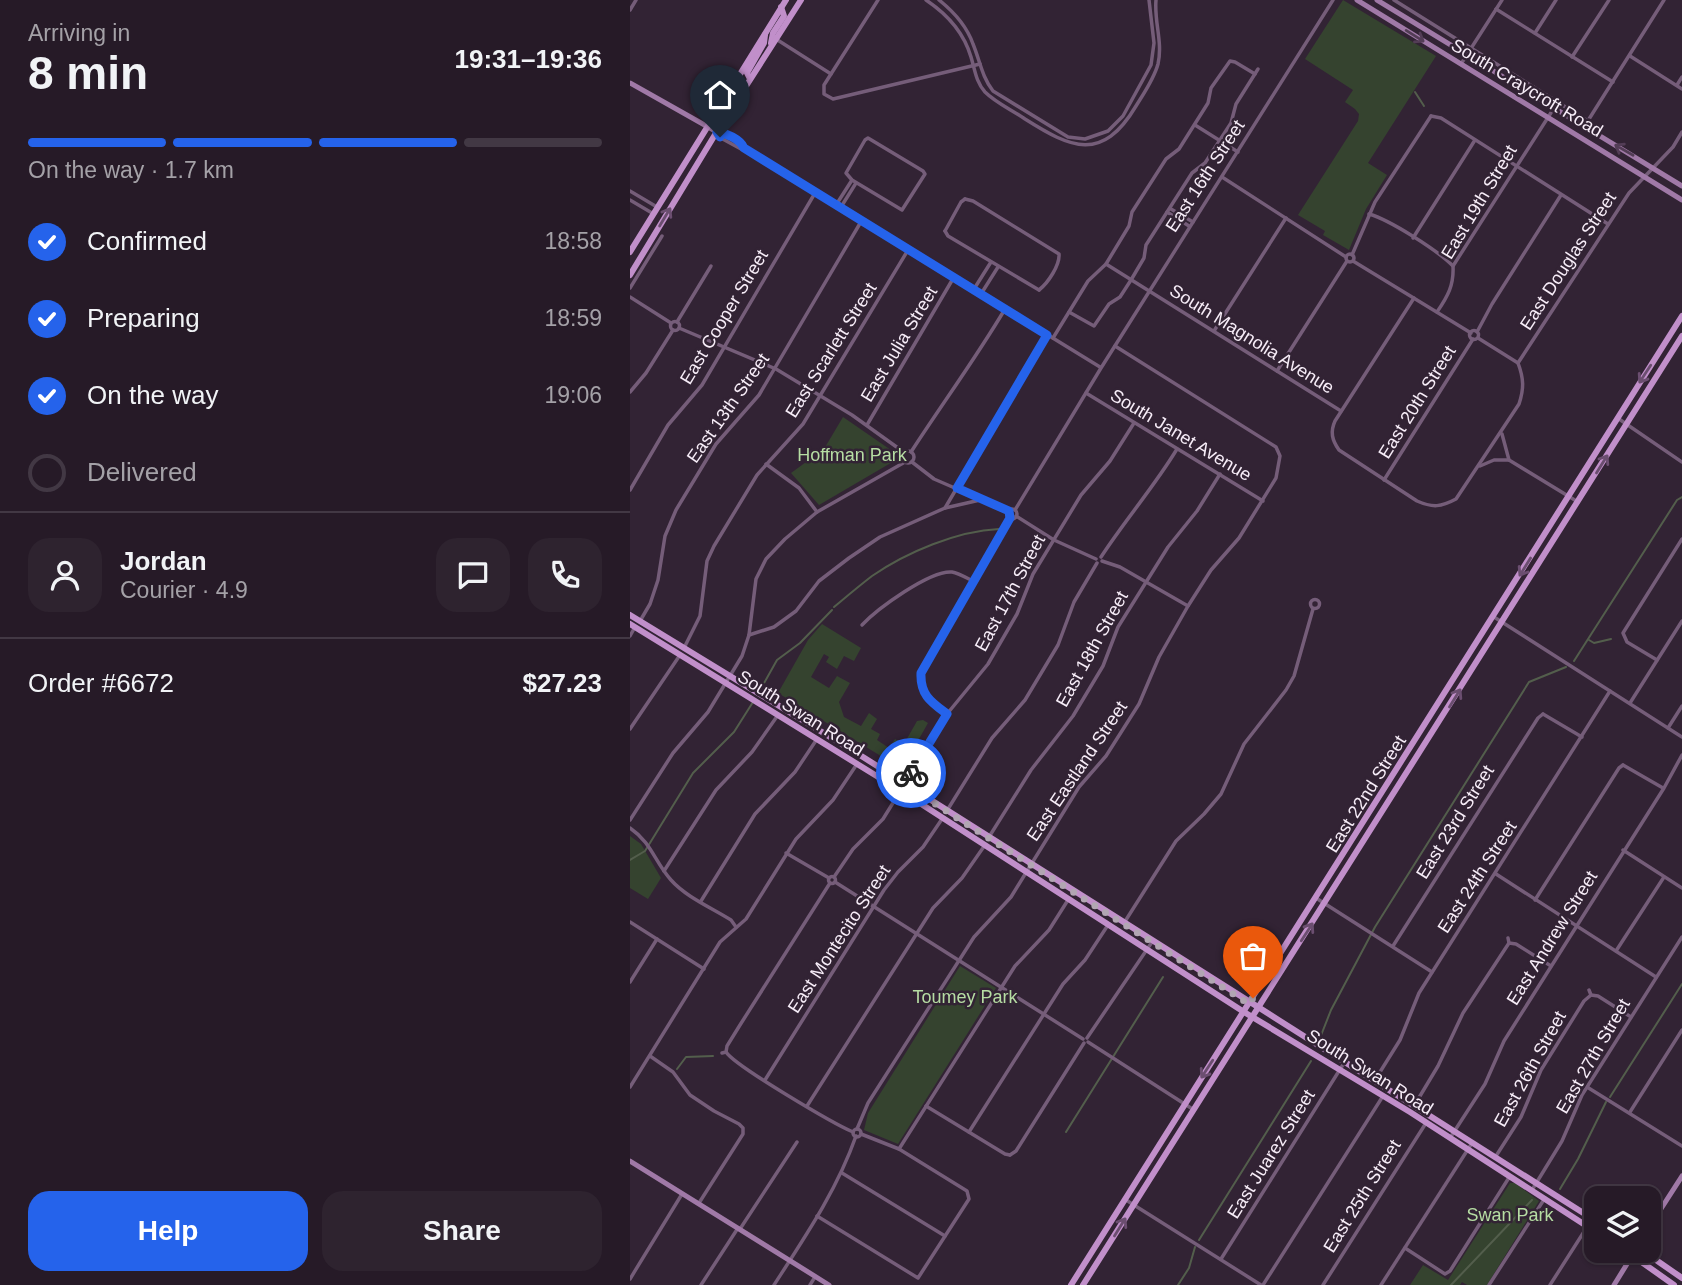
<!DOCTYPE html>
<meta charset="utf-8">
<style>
:root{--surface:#261a27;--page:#2e232f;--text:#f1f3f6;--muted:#a4a1a7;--line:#423844;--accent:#2563eb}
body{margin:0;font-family:Helvetica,sans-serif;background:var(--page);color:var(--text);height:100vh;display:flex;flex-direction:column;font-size:26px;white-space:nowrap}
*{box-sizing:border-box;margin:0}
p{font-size:23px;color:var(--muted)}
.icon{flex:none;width:38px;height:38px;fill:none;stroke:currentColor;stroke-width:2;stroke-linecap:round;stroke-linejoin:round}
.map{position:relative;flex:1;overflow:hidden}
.panel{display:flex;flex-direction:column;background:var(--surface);width:630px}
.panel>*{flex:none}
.buttons{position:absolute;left:954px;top:1186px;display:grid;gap:14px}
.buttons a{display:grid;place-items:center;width:77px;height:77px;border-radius:14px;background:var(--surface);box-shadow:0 2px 5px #0004,0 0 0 2px var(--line);font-size:35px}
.pin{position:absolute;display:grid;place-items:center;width:60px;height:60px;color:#fff;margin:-72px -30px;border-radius:50% 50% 50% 0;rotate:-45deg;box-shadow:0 0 7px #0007}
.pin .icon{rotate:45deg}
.courier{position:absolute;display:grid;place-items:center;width:70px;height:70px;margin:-35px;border:5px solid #2563eb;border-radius:50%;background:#fff;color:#222;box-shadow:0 2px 9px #0007}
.head em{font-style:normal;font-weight:700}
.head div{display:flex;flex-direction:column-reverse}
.head{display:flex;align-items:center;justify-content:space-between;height:119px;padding:0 28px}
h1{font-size:46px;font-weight:700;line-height:52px}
.bar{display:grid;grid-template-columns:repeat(4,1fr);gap:10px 7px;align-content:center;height:84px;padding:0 28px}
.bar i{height:9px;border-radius:5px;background:var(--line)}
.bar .on{background:var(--accent)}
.bar p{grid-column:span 4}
.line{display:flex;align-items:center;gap:18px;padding:0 28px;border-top:2px solid var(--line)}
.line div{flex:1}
.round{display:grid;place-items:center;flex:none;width:74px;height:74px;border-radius:21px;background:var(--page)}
ol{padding:0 28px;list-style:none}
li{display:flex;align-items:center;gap:21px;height:77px}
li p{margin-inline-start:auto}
li .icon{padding:7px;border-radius:50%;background:var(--accent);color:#fff;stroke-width:4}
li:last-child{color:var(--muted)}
li i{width:38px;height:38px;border:4px solid var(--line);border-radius:50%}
.action{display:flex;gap:14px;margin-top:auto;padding:14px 28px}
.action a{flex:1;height:80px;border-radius:21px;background:var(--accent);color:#fff;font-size:28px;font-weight:700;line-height:80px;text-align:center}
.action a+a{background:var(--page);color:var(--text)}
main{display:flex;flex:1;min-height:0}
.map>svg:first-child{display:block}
</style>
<main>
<section class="panel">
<div class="head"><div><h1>8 min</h1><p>Arriving in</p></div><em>19:31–19:36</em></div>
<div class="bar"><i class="on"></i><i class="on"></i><i class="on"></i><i></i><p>On the way · 1.7 km</p></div>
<ol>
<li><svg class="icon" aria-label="check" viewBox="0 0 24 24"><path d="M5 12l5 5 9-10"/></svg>Confirmed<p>18:58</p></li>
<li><svg class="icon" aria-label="check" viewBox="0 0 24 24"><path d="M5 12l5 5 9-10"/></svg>Preparing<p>18:59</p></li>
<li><svg class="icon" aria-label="check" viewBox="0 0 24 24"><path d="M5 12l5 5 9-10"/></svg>On the way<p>19:06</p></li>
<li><i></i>Delivered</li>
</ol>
<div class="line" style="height:126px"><a class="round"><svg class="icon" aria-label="person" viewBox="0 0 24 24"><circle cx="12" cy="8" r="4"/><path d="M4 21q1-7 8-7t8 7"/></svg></a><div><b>Jordan</b><p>Courier · 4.9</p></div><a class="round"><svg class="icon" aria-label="chat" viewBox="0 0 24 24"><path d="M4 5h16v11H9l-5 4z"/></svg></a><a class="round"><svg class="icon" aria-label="phone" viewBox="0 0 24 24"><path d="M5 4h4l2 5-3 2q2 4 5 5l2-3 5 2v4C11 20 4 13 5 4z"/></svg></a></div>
<div class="line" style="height:91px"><div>Order #6672</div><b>$27.23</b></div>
<div class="action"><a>Help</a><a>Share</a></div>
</section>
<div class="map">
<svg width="1052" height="1285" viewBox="0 0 1052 1285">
<rect width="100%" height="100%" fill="#322334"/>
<g fill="#35432f">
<path d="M713,0L806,56L738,163L757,175L736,209L719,250L693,235L695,231L668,215L728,121L729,114L725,109L715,102L723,90L675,59Z"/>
<path d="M213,417L271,457L189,505L161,473L194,449Z"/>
<path d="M192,624L231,648L224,661L214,656L207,669L196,662L199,657L194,654L181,677L199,688L207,676L220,683L209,702L214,717L231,726L239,713L247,719L241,729L250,734L247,740L259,748L265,739L274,744L287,721L293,720L298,723L272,769L148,693L178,640Z"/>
<path d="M0,836L11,844L31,878L18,899L0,888Z"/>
<path d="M330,966L366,988L268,1144L234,1130L238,1113Z"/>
<path d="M880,1183H885L909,1201L857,1285H837L832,1282L830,1285H780L793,1265L818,1280Z"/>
</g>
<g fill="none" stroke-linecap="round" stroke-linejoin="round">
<g stroke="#535e4c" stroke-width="2">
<path d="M785,92L794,106"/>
<path d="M204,607C216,597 229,586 242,576C277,552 327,531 369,529"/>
<path d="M959,640L964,643L981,639"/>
<path d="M944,661L1047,500L1052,497"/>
<path d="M129,692L147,660L170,643L202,610"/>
<path d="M0,860L15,851L63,773L104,732L123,702"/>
<path d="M690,1038L701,1010L745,927L899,682L936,667"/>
<path d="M47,1069L56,1057L83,1056"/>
<path d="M980,1097L1052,984"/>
<path d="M436,1132L533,977"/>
<path d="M930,1189L948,1159L976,1102"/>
<path d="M569,1240L681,1061"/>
<path d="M548,1285L559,1268L565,1247"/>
<path d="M821,1285L902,1200"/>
</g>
<g stroke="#755d79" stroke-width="3.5">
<path d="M248,0L194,85V94L203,99L350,64"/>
<path d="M296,0C317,14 334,33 341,57C345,70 346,82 355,92C366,103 382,110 395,119C441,148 472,163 506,106C514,93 524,79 528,64C533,42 524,22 526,0"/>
<path d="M309,0C324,12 337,27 343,44C350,61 352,77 363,91L438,137L455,139L478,131L493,116L521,65L524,43L519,0"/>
<path d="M764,0L958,121"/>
<path d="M866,9L983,82"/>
<path d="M0,10L6,0"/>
<path d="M905,33L926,0"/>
<path d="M146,39L201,74"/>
<path d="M1000,56L1052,89"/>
<path d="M942,57L979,0"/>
<path d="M831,64L872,0"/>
<path d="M1047,85L1052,77"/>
<path d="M801,116L811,118L978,224"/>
<path d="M565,125L608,152"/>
<path d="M954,127L1034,0"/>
<path d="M238,138L293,171L295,174L272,210L222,180L216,173L235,140Z"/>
<path d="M114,148L111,149L89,137L87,132C96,133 110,139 114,148L470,367"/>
<path d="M592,177L716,257"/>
<path d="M0,191L27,207"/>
<path d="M335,199L343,201L429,254C430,265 418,283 409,290"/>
<path d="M0,200L22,213"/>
<path d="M206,205L222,180"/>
<path d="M211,207L226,183"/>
<path d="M541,209L563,222"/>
<path d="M537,212L559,226"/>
<path d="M739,214C760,220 807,250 823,266"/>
<path d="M315,231L318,236L409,290"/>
<path d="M315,231L331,202L335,199"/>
<path d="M783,238L845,140"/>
<circle cx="720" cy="258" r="4"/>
<path d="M722,255L745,202L801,116"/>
<path d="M723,261L841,333"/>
<path d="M476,264L711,411"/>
<path d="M0,288L32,236"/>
<path d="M344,289L361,262"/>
<path d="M351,294L368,267"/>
<path d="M0,297L41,323"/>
<path d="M784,298L705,421C700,432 702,440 709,450L787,501C803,508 811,507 826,499L889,404C894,389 894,379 888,363"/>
<path d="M439,312L464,326L479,304L490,297L501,280L514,258L516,245L562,173L575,163L601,123L606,104L628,69"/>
<path d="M807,312C818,296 824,285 823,266L924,108"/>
<circle cx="45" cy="326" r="4.5"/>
<path d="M47,322L81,266"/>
<path d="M49,328L146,369L222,415L275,453"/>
<circle cx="844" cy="335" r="4.5"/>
<path d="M584,331L656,218"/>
<path d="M847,332L862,304L931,195"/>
<path d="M423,338L458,281L476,264L499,226L502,212L536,159L549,149L578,103L581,88L600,61L605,62L625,74"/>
<path d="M848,338L888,363"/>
<path d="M888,363L999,193L1043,147L1052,132"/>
<path d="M647,371L717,261"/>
<path d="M0,392L16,373L43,330"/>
<path d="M456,393L633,501"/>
<path d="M989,419L1052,462"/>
<path d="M237,425L324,277"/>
<path d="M872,434L879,460L948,502"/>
<circle cx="278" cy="457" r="6"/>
<path d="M281,452C312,404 346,358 375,309"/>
<path d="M282,462L304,479L378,511"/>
<path d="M136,464L169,488L187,512"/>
<path d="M850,466L864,460H879"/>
<path d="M754,480L843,339"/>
<path d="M0,490L38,425L72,385L185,193"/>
<path d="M315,508L350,500"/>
<circle cx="382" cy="514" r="5"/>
<path d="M385,510L471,368L703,0"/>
<path d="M386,516L424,540L466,559"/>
<path d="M471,557C495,520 524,487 547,449"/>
<path d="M472,561L490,567L558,606"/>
<circle cx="685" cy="604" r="4.5"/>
<path d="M864,617L1052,737"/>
<path d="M10,621L20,604L28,580L35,536L46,510L86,444L129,395L232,220"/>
<path d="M232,625C247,609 300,570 322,572C328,573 337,578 343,581"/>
<path d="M119,635L144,627L166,611L189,581L219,558L250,537L315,508L417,335"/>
<path d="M0,636L5,627"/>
<path d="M54,648L70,616L77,561L84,546L127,475L173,424L278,250"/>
<path d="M1027,660L997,642L993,633L1052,539"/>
<path d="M1000,703L1052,621"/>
<path d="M317,714C301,702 290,695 291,673L380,518"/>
<path d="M913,714L952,737"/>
<path d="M1038,728L1052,706"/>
<path d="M0,729L50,655"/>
<path d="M993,765L1033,788"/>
<path d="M274,783L317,714L358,664L387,614L403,574L451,495L480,461L504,423"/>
<path d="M318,809L362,738L395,700L428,645L444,602L467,563"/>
<path d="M0,820L43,753L78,712L112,656L119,635L126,579L136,559L155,539L187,512L275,462"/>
<path d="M0,828C22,843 24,861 41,880C56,897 82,908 101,920L106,927"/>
<path d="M359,837L401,770L443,716L473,666L488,627L538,547L567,511L590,474"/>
<path d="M993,850L1052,888"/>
<path d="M156,853L199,878"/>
<path d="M34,871L86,790L122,752L148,715"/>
<path d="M866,874L1026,977"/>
<circle cx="202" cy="880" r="3.5"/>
<path d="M204,877L223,849L253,819L271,790"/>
<path d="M205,882L453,1039"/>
<path d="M686,898L802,972"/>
<path d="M905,900L989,768L993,765"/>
<path d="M71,901L125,814L165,772L187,739"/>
<path d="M0,922L74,969"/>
<path d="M494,923L546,841L574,814L591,794L614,744L656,690L664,676L683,609"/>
<path d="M878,938L879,943L886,944L921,966"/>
<path d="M763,946L908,718L913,714"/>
<path d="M986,951L1034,877"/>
<path d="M0,982L27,939"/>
<path d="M959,990L961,995L968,996L1001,1017"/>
<path d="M457,1038L522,942"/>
<path d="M458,1042L564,1110"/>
<path d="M96,1052C105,1066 204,1124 223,1132"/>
<path d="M92,1053L96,1052L97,1046L110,1025L200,883"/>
<path d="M20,1056L43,1072L60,1095L84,1111L109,1124L113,1128V1134L69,1203"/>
<path d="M135,1080L254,890L268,872L293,847L312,819"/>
<path d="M745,1080L770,1040L789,993L980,691"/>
<path d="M0,1087L90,942L116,919L166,839L203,800L227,764"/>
<path d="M957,1087L1052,1146"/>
<path d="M177,1106L303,908L332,878L355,845"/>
<path d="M296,1106L375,1154L380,1155"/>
<path d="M784,1106L808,1066L833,1013L879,943"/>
<path d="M1000,1112L1052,1030"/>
<path d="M227,1129L238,1103L344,937L381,897L449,787L476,756L509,704L529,657L558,606L581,570L609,538L646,478L650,456L646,447L485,346"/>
<circle cx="227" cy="1133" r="4"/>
<path d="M339,1132L433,984L455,960L478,925"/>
<path d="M820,1138L855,1084L874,1041L1034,788L1052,755"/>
<path d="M269,1149L385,966L419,930L438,900"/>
<path d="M380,1155L386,1151L454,1043"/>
<path d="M866,1156L891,1117L911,1070L954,1001L961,995"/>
<path d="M212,1173L315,1236"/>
<path d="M902,1190L932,1141L952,1095L1052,937"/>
<path d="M496,1200L631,1285"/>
<path d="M187,1216L288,1278L339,1199L337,1191L269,1149L231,1134"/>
<path d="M110,1229L167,1142"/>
<path d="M775,1248L815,1274L820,1271L880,1176"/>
<path d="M591,1259L714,1063"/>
<path d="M0,1279L52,1194"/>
<path d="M71,1285L108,1228"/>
<path d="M144,1285C175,1237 207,1190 226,1136"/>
<path d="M180,1285L185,1277"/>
<path d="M633,1285L753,1096"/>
<path d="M693,1285L796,1123"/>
<path d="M751,1285L842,1143"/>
<path d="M859,1285L915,1198"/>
<path d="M920,1285L957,1227"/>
</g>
<g stroke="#a079a7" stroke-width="5">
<path d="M727,0L1052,200"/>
<path d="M747,0L1052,186"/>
<path d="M0,83L87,132"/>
<path d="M0,1161L199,1285"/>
<path d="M1018,1229L1052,1176"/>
<path d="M984,1285L1005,1251"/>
</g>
<g stroke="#c18fca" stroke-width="6">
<path d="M141,43L143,33L154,16L151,7"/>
<path d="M120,79L117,73L134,43L135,35"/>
<path d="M0,252L156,0"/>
<path d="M0,275L86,133L171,0"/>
<path d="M0,615L233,757L966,1221"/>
<path d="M0,624L271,791L614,1012L780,1112L966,1232"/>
<path d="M996,1251L1044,1285"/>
<path d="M1013,1251L1052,1278"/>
<path d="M441,1285L1052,316"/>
<path d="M453,1285L1052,336"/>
</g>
</g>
<defs><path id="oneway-shaft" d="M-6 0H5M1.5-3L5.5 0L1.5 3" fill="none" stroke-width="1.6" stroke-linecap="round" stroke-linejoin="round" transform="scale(1.75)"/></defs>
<g stroke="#533d56">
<use href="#oneway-shaft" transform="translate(785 36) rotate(32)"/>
<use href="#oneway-shaft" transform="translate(994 150) rotate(-150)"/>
</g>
<g stroke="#6b4e70">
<use href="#oneway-shaft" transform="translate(35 217) rotate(-59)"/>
<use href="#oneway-shaft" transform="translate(1015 374) rotate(123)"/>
<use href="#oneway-shaft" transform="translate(972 464) rotate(-58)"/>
<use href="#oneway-shaft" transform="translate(895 567) rotate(122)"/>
<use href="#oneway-shaft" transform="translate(825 698) rotate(-58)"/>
<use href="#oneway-shaft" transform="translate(677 932) rotate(-57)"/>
<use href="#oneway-shaft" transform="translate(577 1069) rotate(123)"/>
<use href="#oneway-shaft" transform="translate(490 1227) rotate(-58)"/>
</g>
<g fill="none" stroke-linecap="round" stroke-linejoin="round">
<path stroke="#b2a6b3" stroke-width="7" stroke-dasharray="0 12.6" d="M281,773L274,784L619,1004L623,998"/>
<path stroke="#2563eb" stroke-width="9" d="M90,137L87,132C96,133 110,139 114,148L417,335L327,488L379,511L380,518L291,673C290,695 301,702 317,714L281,773"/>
</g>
<g text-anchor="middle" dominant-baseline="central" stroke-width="5" stroke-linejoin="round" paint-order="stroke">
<g font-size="18" fill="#f7edf8" stroke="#322334">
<text transform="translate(897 88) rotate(31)">South Craycroft Road</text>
<text transform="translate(575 176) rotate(-57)">East 16th Street</text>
<text transform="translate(849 202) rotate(-59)">East 19th Street</text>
<text transform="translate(938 261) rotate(-57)">East Douglas Street</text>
<text transform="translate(94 317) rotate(-59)">East Cooper Street</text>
<text transform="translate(622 339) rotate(32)">South Magnolia Avenue</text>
<text transform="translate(269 344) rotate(-59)">East Julia Street</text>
<text transform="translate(201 350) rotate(-58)">East Scarlett Street</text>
<text transform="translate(787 402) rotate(-58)">East 20th Street</text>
<text transform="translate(98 408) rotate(-55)">East 13th Street</text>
<text transform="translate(551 435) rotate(31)">South Janet Avenue</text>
<text transform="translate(380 593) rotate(-62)">East 17th Street</text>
<text transform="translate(462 649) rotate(-61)">East 18th Street</text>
<text transform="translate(171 713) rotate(32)">South Swan Road</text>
<text transform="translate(447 771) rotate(-56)">East Eastland Street</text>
<text transform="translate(736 794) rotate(-58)">East 22nd Street</text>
<text transform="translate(825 822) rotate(-58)">East 23rd Street</text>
<text transform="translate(847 877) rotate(-57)">East 24th Street</text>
<text transform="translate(922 938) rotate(-58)">East Andrew Street</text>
<text transform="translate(209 939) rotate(-57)">East Montecito Street</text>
<text transform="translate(963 1056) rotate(-60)">East 27th Street</text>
<text transform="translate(900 1069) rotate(-61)">East 26th Street</text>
<text transform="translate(740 1072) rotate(32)">South Swan Road</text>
<text transform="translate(641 1154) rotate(-58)">East Juarez Street</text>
<text transform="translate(732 1196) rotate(-58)">East 25th Street</text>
</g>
<g font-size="18" fill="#b6dda3" stroke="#322334">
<text x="222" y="455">Hoffman Park</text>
<text x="335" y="997">Toumey Park</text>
<text x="880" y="1215">Swan Park</text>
</g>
</g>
</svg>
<div class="buttons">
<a><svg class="icon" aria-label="layers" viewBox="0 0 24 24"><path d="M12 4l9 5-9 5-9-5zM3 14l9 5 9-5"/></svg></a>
</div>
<div class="pin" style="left:623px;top:998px;background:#ea580c"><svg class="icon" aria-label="bag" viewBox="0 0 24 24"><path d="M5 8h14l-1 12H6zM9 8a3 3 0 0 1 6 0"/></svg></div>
<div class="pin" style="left:90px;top:137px;background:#1f2937"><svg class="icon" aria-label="home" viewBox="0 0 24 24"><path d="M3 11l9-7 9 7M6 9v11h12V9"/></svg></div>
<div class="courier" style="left:281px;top:773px"><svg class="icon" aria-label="bike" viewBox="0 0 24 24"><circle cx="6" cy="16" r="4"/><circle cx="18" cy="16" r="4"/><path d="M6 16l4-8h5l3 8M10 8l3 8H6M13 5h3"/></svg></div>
</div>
</main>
